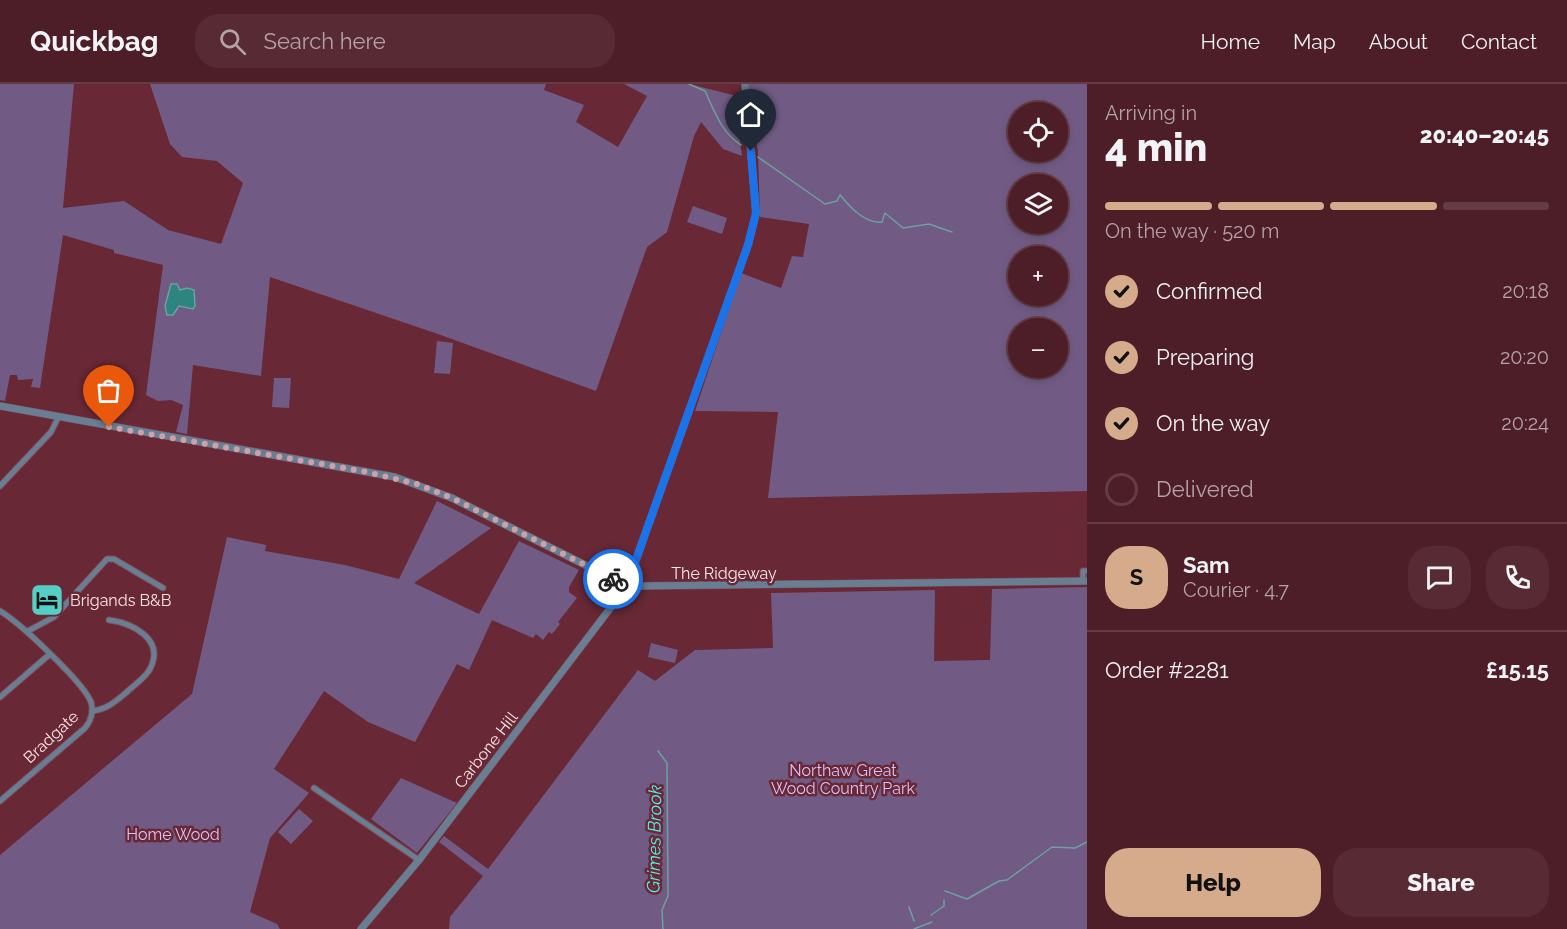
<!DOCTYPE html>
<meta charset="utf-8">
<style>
:root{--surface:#4e1e28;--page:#582b34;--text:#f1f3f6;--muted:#b3a2a8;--line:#653c45;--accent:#d6ab8b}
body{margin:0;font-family:Raleway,sans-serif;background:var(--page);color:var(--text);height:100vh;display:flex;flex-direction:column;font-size:22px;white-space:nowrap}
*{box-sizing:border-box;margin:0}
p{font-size:20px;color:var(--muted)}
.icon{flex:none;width:33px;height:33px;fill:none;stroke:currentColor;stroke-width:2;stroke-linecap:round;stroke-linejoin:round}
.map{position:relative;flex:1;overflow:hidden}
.panel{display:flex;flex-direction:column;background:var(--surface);width:480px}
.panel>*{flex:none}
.tools{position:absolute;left:1008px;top:18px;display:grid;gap:12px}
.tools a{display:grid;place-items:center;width:60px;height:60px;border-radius:50%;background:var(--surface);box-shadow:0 3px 9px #0003,0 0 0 2px var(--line);font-size:30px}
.pin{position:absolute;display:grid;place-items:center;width:51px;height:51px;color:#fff;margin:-62px -26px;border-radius:50% 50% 50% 0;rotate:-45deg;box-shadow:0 0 6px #0007}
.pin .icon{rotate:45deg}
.courier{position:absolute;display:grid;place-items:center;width:60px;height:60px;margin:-30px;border:4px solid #1a73e8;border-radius:50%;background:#fff;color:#222;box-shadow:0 2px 8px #0007}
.head em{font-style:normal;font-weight:800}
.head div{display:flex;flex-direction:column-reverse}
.head{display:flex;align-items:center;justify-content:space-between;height:102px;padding:0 18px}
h1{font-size:39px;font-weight:800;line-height:45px}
.bar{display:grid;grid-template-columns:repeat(4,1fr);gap:9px 6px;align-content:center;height:72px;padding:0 18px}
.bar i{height:8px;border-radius:4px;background:var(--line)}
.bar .on{background:var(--accent)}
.bar p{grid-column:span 4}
.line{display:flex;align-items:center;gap:15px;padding:0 18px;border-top:2px solid var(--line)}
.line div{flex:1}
.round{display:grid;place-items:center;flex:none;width:63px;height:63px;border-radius:24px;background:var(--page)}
ol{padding:0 18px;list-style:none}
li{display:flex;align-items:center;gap:18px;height:66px}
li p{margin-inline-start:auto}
li .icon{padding:6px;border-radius:50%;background:var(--accent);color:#111;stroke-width:4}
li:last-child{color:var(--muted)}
li i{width:33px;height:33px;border:3px solid var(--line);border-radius:50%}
.cta{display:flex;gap:12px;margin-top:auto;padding:12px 18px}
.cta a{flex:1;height:69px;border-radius:24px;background:var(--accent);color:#111;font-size:24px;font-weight:800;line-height:69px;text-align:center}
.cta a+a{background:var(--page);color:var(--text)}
header{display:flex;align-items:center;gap:36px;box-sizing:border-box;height:84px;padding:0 30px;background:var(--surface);border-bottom:2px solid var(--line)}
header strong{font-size:28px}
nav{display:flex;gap:33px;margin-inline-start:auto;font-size:21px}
.search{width:420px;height:54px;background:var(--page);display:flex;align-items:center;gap:15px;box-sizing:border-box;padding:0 21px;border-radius:24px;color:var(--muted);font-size:22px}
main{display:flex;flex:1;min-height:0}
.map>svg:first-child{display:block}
</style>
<header>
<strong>Quickbag</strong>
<div class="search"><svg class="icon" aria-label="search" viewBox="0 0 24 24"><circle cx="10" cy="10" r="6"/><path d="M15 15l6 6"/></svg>Search here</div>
<nav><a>Home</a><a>Map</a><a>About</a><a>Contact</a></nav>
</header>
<main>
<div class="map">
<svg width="1087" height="845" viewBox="0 0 1087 845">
<rect width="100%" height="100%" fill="#682836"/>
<g fill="#715b84" fill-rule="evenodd">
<path d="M0,0H74L63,124L124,117L168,146L221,160L243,99L217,77L182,73L170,60L150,0H546L544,6L584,21L576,38L618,63L647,12L624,0H689L733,11L742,72L723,65L701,38L694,52L667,148L647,163L596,307L435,249L270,193L261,292L193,281L187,350L176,348L183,321L171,316L158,317L146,311L163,181L114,169V166L63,151L40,304L31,303L33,295L18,296L17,291H10L5,317L0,316Z"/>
<path d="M749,0H1087V407L768,414L778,328L695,327L741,189L781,204L792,172L803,173L809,140L760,133L758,67L748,25ZM1018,28H1058V68H1018ZM1018,100H1058V140H1018ZM1018,172H1058V212H1018ZM1018,244H1058V284H1018Z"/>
<path d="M693,122L727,134L722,150L687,138Z"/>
<path d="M437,257L453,259L450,290L434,289Z"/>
<path d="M274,294H291L289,324L272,323Z"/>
<path d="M437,417L491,444L414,499L479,530L519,457L579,486L569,503V508L577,514L558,538L560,540L552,550L549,548L543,556L536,550L533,554L492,536L469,586L457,580L415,658L368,638L324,607L274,685L309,709L270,754L250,828L277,840L280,845H0V771L192,610L227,453L266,461L265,467L345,481L399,495Z"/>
<path d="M1087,503V845H449L450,833L483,792L439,758L444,752L488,785L638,586L655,597L695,566L773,564L771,509L935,506L934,577L990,576L992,505Z"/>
<path d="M651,559L678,566L675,579L648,573Z"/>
<path d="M401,694L457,719L417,769L371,735Z"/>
<path d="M299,725L313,737L291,760L278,748Z"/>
</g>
<path fill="#2e847e" stroke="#6ca19e" stroke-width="1.5" d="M171,200H177L180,206L187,204L194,206L195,222L193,225L179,222L173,231H167L165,222Z"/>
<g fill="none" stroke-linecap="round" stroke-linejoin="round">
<g stroke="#6ca19e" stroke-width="1.5">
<path d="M689,0L705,7C715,28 721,48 741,61"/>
<path d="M758,73L825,120L837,117L840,111C850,123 865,140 882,138L885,129L903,144L929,140L952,148"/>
<path d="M658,667L667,679L668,812L662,826L663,845"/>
<path d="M945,807L967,815L999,797L1007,796L1052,763L1075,764L1087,758"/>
<path d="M909,823L914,837"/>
<path d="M931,831L944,822V816"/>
<path d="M914,845L932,838"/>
</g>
</g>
<path fill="#864366" d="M51,508L57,515L46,523L45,522L43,523L36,517L43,511L45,513Z"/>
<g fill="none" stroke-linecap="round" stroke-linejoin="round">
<defs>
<g id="minor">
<path d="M0,402L51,348L58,334"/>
<path d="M1083,497V487H1087"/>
<path d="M0,527C20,539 83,598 91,618C94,627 91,637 85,644L0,717"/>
<path d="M28,547L54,533L107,475H114L163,504"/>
<path d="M0,613L50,570"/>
<path d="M92,627C108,625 116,617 128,607C135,600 147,593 151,583C164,554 131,539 109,536"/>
<path d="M314,704L419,776"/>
</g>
<g id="tertiary">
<path d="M0,322L395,393L452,414L615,496L638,502L1087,497"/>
<path d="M361,845L419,776L621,510L632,487L748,161L756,129L745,0"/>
</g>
</defs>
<use href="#minor" stroke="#834a56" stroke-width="7"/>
<use href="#tertiary" stroke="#834a56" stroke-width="8"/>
<use href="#minor" stroke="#687e93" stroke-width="5"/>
<use href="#tertiary" stroke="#687e93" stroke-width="7"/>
</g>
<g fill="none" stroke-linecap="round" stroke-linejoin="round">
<path stroke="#caa3aa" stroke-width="6" stroke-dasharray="0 10.8" d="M109,343L367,388L417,400L452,414L613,495"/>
<path stroke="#1a73e8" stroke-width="8" d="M613,495L626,500L632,487L748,161L756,129L751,67"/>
</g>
<defs>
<symbol id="hotel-square" viewBox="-11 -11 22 22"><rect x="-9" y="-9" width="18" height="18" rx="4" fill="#55cec5" stroke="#682836"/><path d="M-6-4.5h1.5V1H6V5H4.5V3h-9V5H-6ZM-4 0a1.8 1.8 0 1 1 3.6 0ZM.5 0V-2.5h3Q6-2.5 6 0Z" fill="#111"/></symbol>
</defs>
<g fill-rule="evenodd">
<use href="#hotel-square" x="28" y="497" width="38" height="38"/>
</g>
<g text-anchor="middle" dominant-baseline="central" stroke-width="5" stroke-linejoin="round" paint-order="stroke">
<g font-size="16" fill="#fee5e8" stroke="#682836">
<text x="724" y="489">The Ridgeway</text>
<text transform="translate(51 653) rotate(-43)">Bradgate</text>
<text transform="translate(486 666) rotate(-52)">Carbone Hill</text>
</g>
<g font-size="16" fill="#fee5e8" stroke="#682836" text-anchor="start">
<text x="70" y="516">Brigands B&amp;B</text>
</g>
<g font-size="16" fill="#ddc1f7" stroke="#682836">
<text x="843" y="686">Northaw Great<tspan x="843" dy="18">Wood Country Park</tspan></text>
<text x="173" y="750">Home Wood</text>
</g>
<g font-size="18" font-style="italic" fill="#54f3e9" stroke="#682836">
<text transform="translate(654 755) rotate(-89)">Grimes Brook</text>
</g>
</g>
</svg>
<div class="tools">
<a><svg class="icon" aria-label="locate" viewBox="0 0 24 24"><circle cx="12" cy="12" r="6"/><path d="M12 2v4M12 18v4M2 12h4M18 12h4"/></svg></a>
<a><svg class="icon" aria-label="layers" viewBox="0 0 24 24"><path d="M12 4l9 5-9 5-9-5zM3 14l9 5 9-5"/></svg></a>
<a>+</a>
<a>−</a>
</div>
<div class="pin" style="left:109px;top:343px;background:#ea580c"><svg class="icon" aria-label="bag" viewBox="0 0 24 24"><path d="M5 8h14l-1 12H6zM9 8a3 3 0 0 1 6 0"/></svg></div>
<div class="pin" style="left:751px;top:67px;background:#1f2937"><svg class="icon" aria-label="home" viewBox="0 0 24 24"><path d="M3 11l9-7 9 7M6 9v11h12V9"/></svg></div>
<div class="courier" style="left:613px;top:495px"><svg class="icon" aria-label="bike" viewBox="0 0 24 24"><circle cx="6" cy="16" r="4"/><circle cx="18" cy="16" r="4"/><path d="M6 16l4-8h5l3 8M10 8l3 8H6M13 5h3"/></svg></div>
</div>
<section class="panel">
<div class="head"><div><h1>4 min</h1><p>Arriving in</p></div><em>20:40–20:45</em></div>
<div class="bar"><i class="on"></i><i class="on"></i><i class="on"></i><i></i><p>On the way · 520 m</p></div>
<ol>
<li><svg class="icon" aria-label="check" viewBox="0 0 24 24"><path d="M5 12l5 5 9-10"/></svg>Confirmed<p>20:18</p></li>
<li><svg class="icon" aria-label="check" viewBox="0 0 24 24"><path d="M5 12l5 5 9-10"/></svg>Preparing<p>20:20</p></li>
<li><svg class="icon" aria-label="check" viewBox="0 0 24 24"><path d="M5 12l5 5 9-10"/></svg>On the way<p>20:24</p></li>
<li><i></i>Delivered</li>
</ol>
<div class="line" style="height:108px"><b class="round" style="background:var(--accent);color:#111">S</b><div><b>Sam</b><p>Courier · 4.7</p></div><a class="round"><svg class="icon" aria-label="chat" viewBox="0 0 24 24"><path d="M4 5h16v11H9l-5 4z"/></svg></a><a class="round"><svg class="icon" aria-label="phone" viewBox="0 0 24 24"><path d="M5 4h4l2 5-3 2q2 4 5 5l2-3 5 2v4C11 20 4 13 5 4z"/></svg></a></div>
<div class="line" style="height:78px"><div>Order #2281</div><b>£15.15</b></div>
<div class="cta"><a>Help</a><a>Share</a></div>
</section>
</main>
